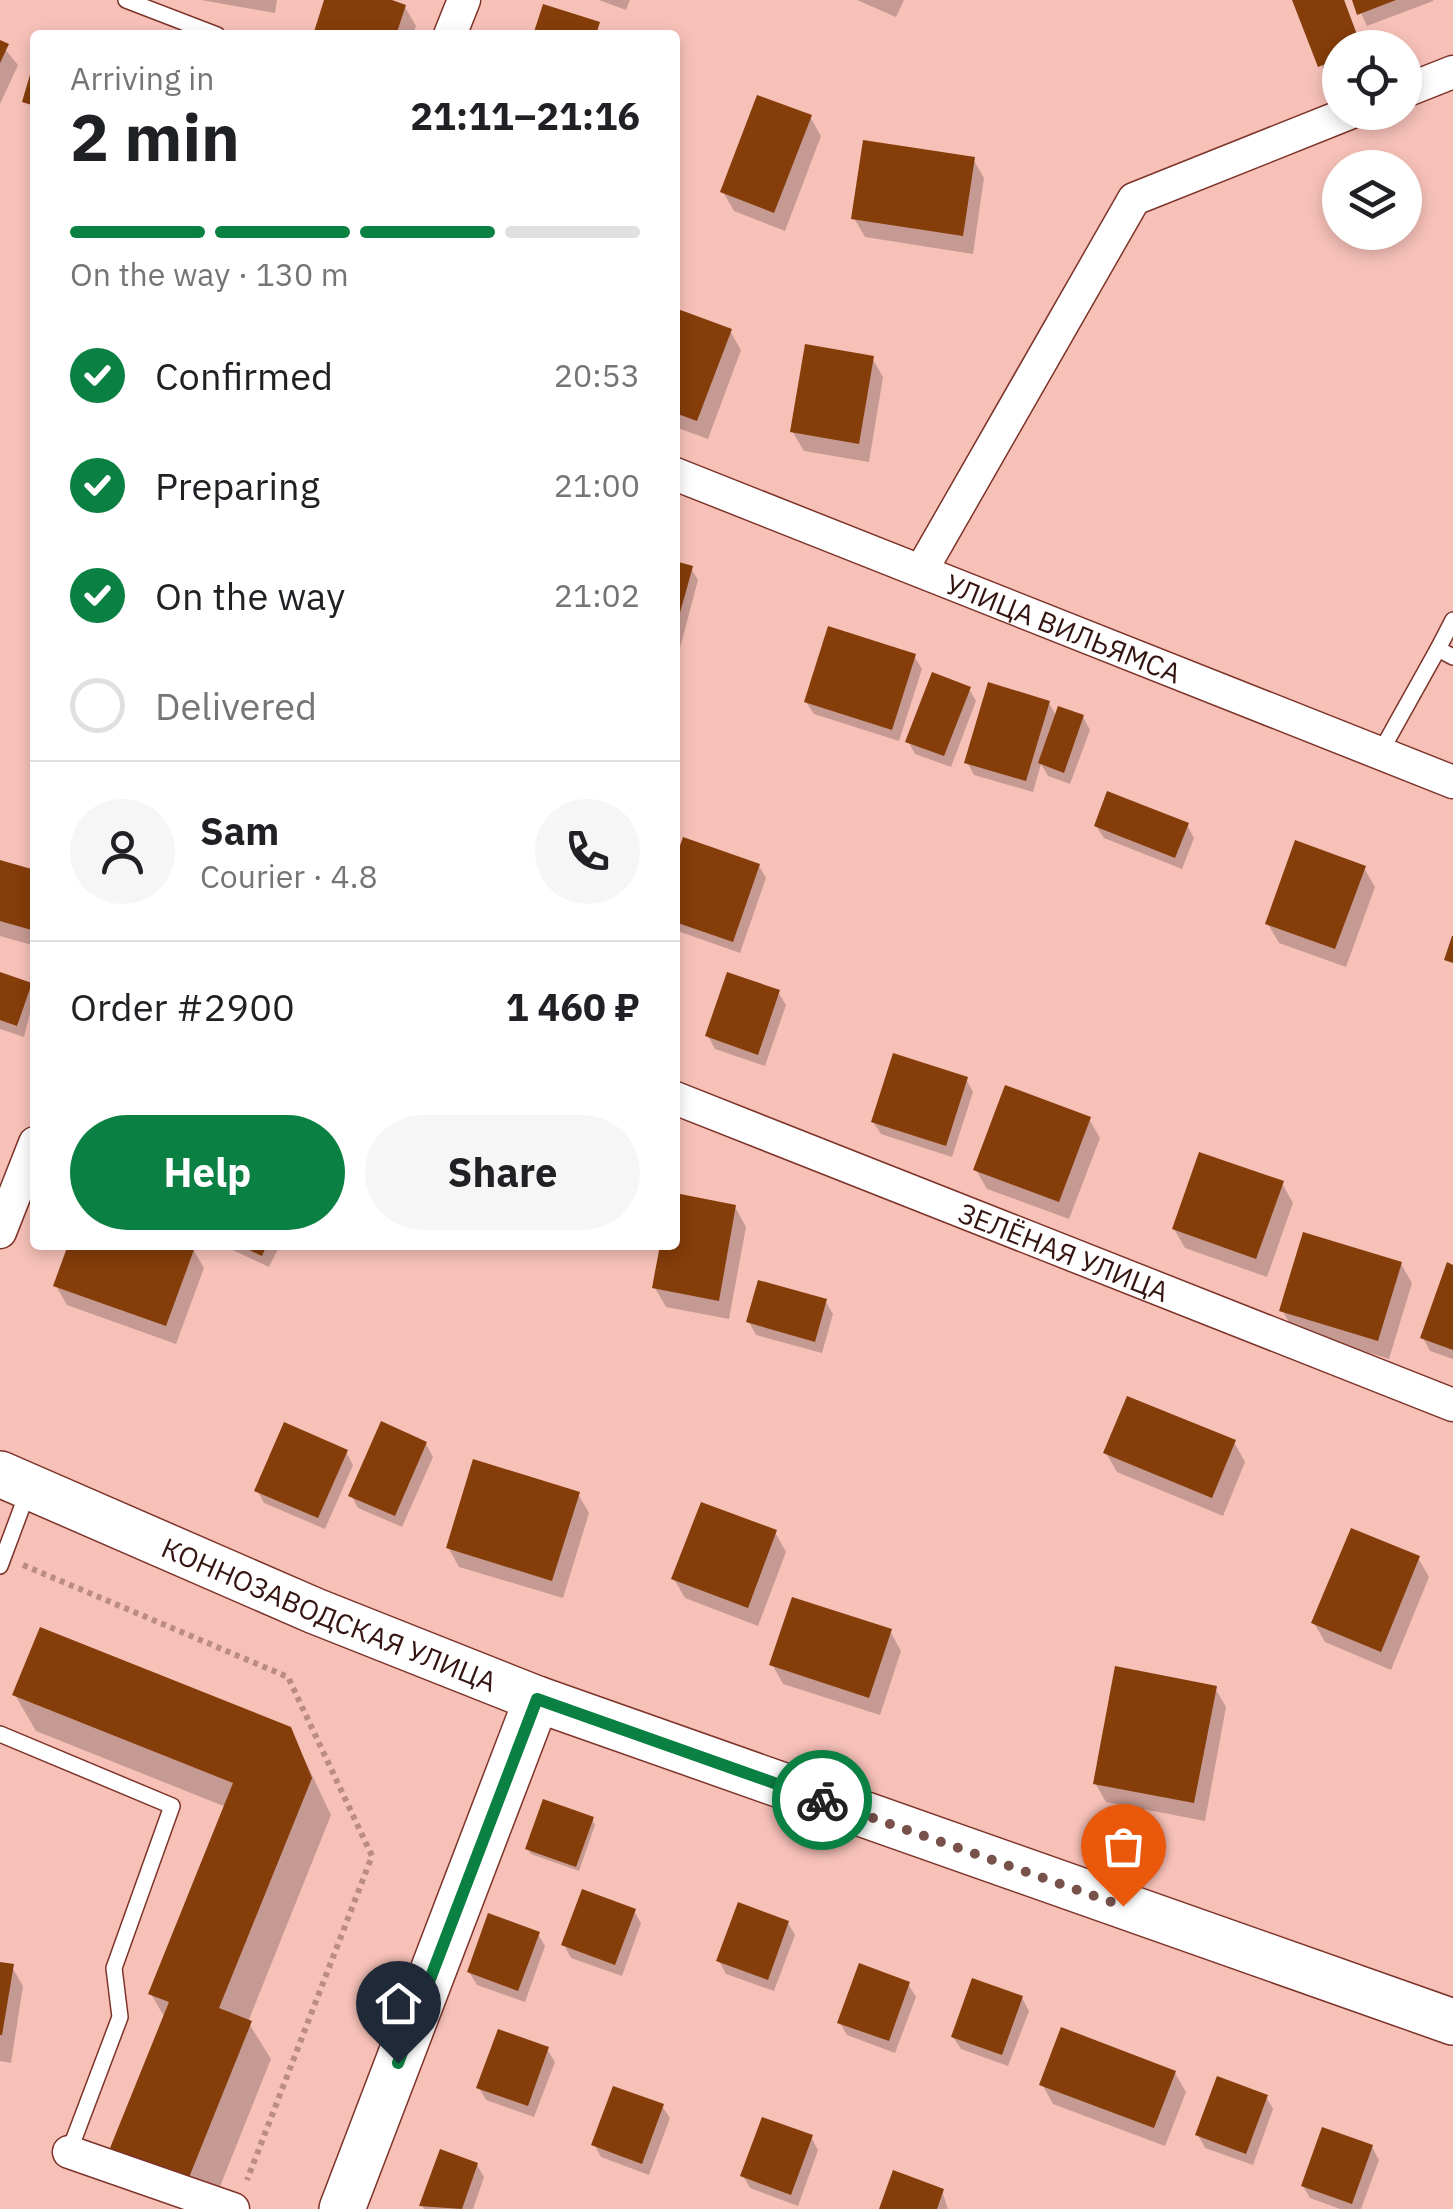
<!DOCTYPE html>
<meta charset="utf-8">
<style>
:root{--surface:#fff;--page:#f6f6f6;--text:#202124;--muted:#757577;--line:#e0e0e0;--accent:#0b8043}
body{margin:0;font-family:"IBM Plex Sans",sans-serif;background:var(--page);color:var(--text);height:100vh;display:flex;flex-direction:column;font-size:38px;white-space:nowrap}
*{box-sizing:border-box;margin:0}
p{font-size:32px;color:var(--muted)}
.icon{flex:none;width:55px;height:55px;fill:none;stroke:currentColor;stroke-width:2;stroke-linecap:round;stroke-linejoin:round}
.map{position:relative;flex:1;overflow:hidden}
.sheet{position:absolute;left:30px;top:30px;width:650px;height:1220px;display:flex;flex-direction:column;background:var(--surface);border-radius:10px;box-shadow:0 5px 15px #0003}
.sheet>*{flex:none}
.buttons{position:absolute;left:1322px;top:30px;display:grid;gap:20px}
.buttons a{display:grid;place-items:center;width:100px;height:100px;border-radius:50%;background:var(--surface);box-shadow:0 5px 15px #0003;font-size:50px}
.pin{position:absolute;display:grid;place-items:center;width:85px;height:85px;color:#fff;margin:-102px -42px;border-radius:50% 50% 50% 0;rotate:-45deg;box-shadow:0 0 10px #0007}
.pin .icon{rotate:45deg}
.courier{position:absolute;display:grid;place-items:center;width:100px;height:100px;margin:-50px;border:8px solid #0b8043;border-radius:50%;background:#fff;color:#222;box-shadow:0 2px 12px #0007}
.head em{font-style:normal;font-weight:700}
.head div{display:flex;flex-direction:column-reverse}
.head{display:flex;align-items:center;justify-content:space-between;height:170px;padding:0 40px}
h1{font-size:65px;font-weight:700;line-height:75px}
.bar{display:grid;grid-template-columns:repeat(4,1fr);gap:15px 10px;align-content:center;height:120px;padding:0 40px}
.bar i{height:12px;border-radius:8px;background:var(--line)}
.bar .active{background:var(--accent)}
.bar p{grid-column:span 4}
.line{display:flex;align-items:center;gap:25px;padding:0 40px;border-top:2px solid var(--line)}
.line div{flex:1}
.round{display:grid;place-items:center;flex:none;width:105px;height:105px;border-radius:52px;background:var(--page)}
ol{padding:0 40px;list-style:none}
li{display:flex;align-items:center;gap:30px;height:110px}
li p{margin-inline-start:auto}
li .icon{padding:10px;border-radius:50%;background:var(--accent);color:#fff;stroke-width:4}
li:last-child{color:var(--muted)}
li i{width:55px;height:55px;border:5px solid var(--line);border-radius:50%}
.cta{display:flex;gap:20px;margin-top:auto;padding:20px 40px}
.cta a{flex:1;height:115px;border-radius:60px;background:var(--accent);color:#fff;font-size:40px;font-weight:700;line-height:115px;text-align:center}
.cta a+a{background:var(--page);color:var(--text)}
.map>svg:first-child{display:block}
</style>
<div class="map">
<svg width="1453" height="2209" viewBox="0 0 1453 2209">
<rect width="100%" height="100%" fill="#f7c1b8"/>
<g fill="#0003">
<path d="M201,0H277L275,13Z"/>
<path d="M327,0H384L405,7L416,26L413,35H315Z"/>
<path d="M599,0H630L626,10Z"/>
<path d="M857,0H904L896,17Z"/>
<path d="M1295,0H1344L1362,48H1340V73L1327,78Z"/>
<path d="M1355,0H1433V1L1367,26Z"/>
<path d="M0,43L18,65L0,104Z"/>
<path d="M810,117L821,136L785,231L734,211L723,192Z"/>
<path d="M973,159L984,178L973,254L865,237L854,218Z"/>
<path d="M675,310L730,331L741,350L708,439L675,427Z"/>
<path d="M872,358L883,377L869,462L804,451L792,431Z"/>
<path d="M675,564L691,568L698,580L675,667Z"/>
<path d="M914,656L922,669L899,741L814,714L806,702Z"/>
<path d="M969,689L976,701L951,767L915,754L908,741Z"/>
<path d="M1049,703L1057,717H1083L1090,730L1070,784L1048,776L1041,764L1033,792L974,775L967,762Z"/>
<path d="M1187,825L1194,838L1182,869L1104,838L1096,826Z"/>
<path d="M0,862L35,872V946L0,936Z"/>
<path d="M759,866L766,878L740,953L675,930V868Z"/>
<path d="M1364,868L1375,887L1346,967L1279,943L1268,924Z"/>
<path d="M0,975L30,985L35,993L24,1037L0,1029Z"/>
<path d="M778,992L786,1005L765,1066L715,1049L708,1036Z"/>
<path d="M966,1079L973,1092L952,1157L881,1134L873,1122Z"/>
<path d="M1089,1119L1100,1138L1069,1219L987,1189L976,1170Z"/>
<path d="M1282,1183L1293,1203L1267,1277L1185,1248L1174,1229Z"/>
<path d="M675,1196L735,1207L746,1227L729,1319L666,1307L655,1288L663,1245H675Z"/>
<path d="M71,1245H182L193,1249L204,1268L176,1344L67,1305L56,1286Z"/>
<path d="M222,1245H280L269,1267Z"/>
<path d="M1401,1264L1412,1283L1389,1359L1293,1329L1282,1310Z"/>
<path d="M1453,1267V1359L1430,1351L1423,1338Z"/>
<path d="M826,1302L833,1314L822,1353L756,1335L749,1322Z"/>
<path d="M1234,1442L1245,1462L1223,1516L1117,1472L1106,1453Z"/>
<path d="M426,1444L433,1457L402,1527L358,1508L351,1495Z"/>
<path d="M346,1452L353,1465L325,1529L264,1503L257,1490Z"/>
<path d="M578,1494L589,1513L563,1598L459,1567L448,1547Z"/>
<path d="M775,1532L786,1552L758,1626L685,1598L674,1579Z"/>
<path d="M1418,1558L1429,1577L1391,1670L1325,1642L1314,1623Z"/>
<path d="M890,1631L901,1651L880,1715L783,1684L772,1664Z"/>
<path d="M1215,1688L1226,1707L1205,1821L1106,1802L1095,1783Z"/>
<path d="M15,1695L290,1729L331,1815L248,2022L271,2059L211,2209L133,2184L113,2148L165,2018L151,1994L226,1807L36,1731Z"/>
<path d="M592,1819L595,1825L579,1871L531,1854L527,1848Z"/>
<path d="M634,1911L641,1923L622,1976L571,1958L564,1945Z"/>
<path d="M788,1923L795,1935L774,1991L726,1974L719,1961Z"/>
<path d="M538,1934L545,1946L525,2002L477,1985L469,1972Z"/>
<path d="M0,1965L12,1967L23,1986L11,2063L0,2061Z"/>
<path d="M908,1984L916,1997L895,2053L847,2035L840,2023Z"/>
<path d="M1022,1998L1029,2011L1008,2066L961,2049L953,2037Z"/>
<path d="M547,2049L555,2062L534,2117L486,2100L479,2088Z"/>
<path d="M1175,2073L1186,2092L1165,2146L1053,2104L1042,2084Z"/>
<path d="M1266,2097L1273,2109L1253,2165L1205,2148L1198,2135Z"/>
<path d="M662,2106L670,2118L649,2175L601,2157L594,2144Z"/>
<path d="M811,2137L818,2150L798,2206L750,2188L743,2176Z"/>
<path d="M1372,2147L1379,2160L1361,2209H1340L1310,2198L1303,2186Z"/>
<path d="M477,2165L484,2177L473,2209H424L422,2206Z"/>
<path d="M942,2191L948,2209H881Z"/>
</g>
<g fill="#853d0a">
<path d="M324,0H392L406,5L396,35H313Z"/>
<path d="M1292,0H1344L1362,48H1340V58L1318,67Z"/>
<path d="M1352,0H1396L1357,15Z"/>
<path d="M543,4L600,22L596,35H533Z"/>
<path d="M0,40L9,44L0,63Z"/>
<path d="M34,61H35V106L22,102Z"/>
<path d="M757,95L812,115L774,213L720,192Z"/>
<path d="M863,140L975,157L963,236L851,219Z"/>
<path d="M675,308L732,329L697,421L675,413Z"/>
<path d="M805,344L874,356L859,444L790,432Z"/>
<path d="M675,561L693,566L676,627H675Z"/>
<path d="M828,626L916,654L892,730L804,702Z"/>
<path d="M932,672L971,687L944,756L905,742Z"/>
<path d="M988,682L1050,701L1026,781L964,763Z"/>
<path d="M1058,706L1084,715L1064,773L1038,763Z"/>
<path d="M1107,791L1189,823L1175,858L1094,826Z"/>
<path d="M683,837L760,864L733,942L675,922V860Z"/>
<path d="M1295,840L1366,866L1335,949L1265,924Z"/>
<path d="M0,860L35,870V931L0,921Z"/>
<path d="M1452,936H1453V963L1444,960Z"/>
<path d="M0,972L32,983L17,1026L0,1020Z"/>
<path d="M727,972L780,990L758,1055L705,1036Z"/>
<path d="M893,1053L968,1077L946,1146L871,1122Z"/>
<path d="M1005,1085L1091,1117L1059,1202L973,1170Z"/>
<path d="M1199,1152L1284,1181L1256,1259L1172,1229Z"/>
<path d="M675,1193L736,1205L719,1301L652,1288L660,1245H675Z"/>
<path d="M1303,1232L1402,1262L1378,1341L1279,1311Z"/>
<path d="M68,1245L195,1247L166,1326L53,1286Z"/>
<path d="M239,1245H267L262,1256Z"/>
<path d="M1447,1262L1453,1265V1350L1420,1338Z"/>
<path d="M758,1280L827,1299L815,1342L746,1322Z"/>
<path d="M1127,1396L1236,1440L1212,1498L1103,1453Z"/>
<path d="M381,1421L427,1442L395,1516L348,1496Z"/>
<path d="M284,1422L348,1450L318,1518L254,1491Z"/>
<path d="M473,1459L580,1492L552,1581L446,1548Z"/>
<path d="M701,1502L777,1530L748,1608L671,1579Z"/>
<path d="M1351,1528L1420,1556L1381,1652L1311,1623Z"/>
<path d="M792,1597L892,1629L869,1698L769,1665Z"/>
<path d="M40,1627L291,1727L312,1778L219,2008L252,2021L188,2180L110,2148L169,2002L148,1994L233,1783L12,1695Z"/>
<path d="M1115,1666L1217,1686L1194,1803L1093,1784Z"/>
<path d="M543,1799L594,1817L576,1867L525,1849Z"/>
<path d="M582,1889L636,1909L615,1965L561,1945Z"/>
<path d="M738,1902L789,1921L768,1980L716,1961Z"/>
<path d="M488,1913L540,1932L518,1991L467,1972Z"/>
<path d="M0,1962L14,1964L2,2035H0Z"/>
<path d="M859,1963L910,1982L889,2041L837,2023Z"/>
<path d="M972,1978L1023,1996L1002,2055L951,2037Z"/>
<path d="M1061,2027L1176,2071L1154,2128L1039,2085Z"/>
<path d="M498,2029L549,2047L528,2106L476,2088Z"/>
<path d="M1217,2076L1268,2095L1246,2154L1195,2135Z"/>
<path d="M613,2086L664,2104L642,2164L591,2145Z"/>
<path d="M762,2117L813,2135L791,2195L740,2176Z"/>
<path d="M1322,2127L1373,2145L1352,2204L1301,2186Z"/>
<path d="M440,2149L478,2163L462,2209L419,2206Z"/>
<path d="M893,2170L944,2189L937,2209H879Z"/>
</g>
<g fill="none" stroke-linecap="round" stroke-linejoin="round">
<defs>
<g id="lane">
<path d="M126,0L217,35"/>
<path d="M1438,649L1453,620"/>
<path d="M1380,753L1438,649L1453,657"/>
<path d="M0,1566L28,1491"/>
<path d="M0,1734L172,1806L114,1968L120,2017L69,2152"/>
</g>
<g id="street">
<path d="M450,35L464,0"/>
<path d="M1405,91L1453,72"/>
<path id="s1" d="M675,474L1453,782"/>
<path d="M921,571L1134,199L1352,112"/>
<path id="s2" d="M675,1098L1453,1405"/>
<path d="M0,1232L35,1143"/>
<path d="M69,2152L233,2209"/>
</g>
<g id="secondary">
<path id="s3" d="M0,1474L315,1611L537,1699L1453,2022"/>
<path d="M342,2209L537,1699"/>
</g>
</defs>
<use href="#lane" stroke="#7d332a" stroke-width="18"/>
<use href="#street" stroke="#7d332a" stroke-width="35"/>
<use href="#secondary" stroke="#7d332a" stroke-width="48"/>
<path stroke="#bb8c84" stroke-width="6" stroke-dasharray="5 5" stroke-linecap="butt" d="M23,1565L288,1677L372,1856L247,2180"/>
<use href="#lane" stroke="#fff" stroke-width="15"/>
<use href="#street" stroke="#fff" stroke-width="32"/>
<use href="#secondary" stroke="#fff" stroke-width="45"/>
</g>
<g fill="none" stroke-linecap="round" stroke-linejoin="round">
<path stroke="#78514b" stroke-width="10" stroke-dasharray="0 18" d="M822,1800L1123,1906"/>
<path stroke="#0b8043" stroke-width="12" d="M398,2063L537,1699L822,1800"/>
</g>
<g text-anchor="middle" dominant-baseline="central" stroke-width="10" stroke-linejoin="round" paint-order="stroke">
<g font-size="28" fill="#341410" stroke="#ffece9">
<text stroke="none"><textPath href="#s1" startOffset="418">УЛИЦА ВИЛЬЯМСА</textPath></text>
<text stroke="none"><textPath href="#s2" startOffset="418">ЗЕЛЁНАЯ УЛИЦА</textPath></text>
<text stroke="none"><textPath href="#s3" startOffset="358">КОННОЗАВОДСКАЯ УЛИЦА</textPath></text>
</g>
</g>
</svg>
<div class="buttons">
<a><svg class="icon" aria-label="locate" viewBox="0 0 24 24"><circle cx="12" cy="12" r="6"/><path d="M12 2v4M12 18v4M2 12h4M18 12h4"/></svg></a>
<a><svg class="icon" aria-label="layers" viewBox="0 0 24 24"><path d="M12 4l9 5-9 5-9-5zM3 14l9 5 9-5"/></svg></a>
</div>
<div class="pin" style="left:1123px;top:1906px;background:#ea580c"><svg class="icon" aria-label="bag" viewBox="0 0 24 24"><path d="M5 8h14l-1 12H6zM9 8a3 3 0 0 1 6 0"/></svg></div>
<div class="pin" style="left:398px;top:2063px;background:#1f2937"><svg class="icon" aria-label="home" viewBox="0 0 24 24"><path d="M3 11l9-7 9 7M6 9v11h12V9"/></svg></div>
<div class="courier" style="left:822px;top:1800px"><svg class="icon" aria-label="bike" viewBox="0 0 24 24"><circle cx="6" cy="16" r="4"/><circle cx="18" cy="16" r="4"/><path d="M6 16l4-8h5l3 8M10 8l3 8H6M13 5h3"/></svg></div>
<section class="sheet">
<div class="head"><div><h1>2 min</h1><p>Arriving in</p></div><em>21:11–21:16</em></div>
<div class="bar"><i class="active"></i><i class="active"></i><i class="active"></i><i></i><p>On the way · 130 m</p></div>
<ol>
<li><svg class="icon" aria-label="check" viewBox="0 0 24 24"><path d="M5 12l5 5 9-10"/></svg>Confirmed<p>20:53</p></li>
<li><svg class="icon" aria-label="check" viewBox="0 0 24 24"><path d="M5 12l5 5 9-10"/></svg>Preparing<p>21:00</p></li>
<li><svg class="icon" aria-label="check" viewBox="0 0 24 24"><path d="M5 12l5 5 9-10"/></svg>On the way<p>21:02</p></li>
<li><i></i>Delivered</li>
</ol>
<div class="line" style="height:180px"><a class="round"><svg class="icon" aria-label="person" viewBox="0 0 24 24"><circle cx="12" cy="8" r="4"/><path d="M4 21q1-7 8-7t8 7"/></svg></a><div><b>Sam</b><p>Courier · 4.8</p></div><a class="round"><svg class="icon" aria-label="phone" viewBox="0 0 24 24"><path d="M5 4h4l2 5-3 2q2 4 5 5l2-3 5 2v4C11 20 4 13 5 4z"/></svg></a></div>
<div class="line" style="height:130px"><div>Order #2900</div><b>1 460 ₽</b></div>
<div class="cta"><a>Help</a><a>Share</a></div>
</section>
</div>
